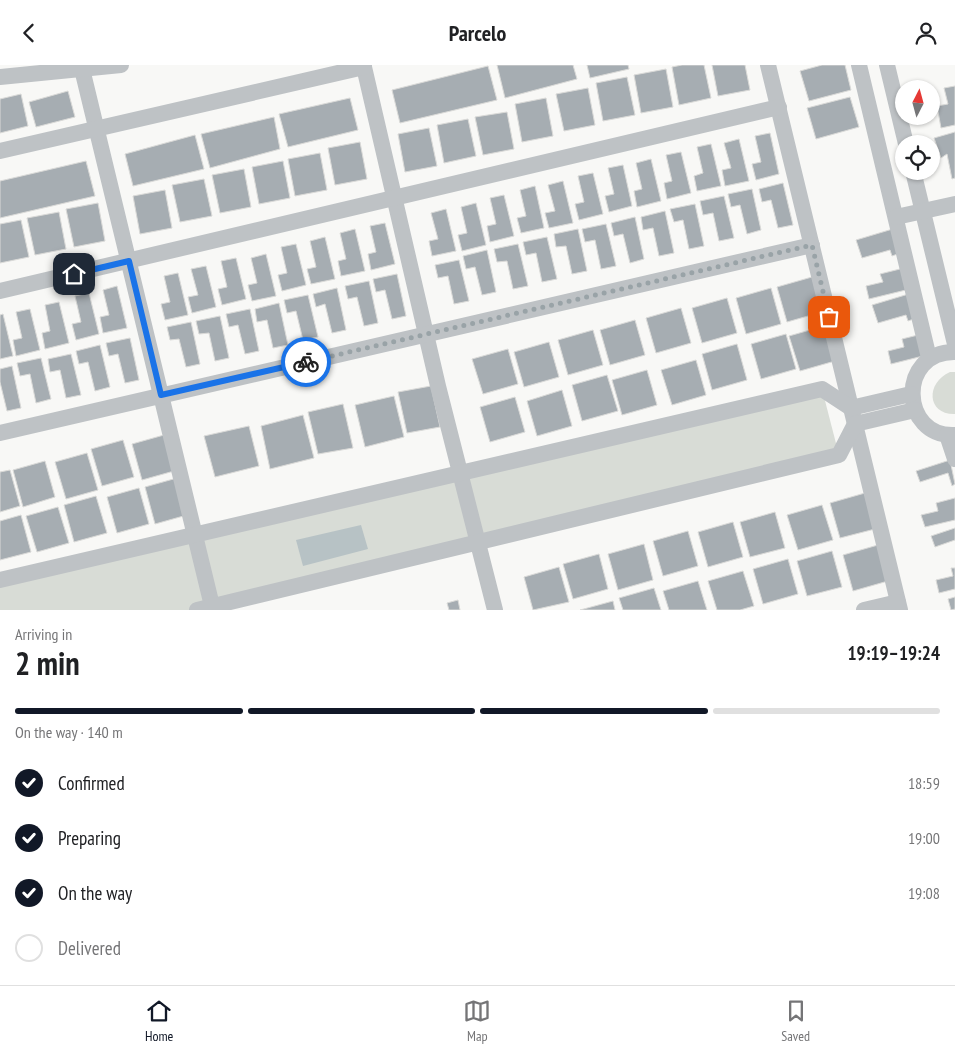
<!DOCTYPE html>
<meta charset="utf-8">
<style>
:root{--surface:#fff;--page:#f6f6f6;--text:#202124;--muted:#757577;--line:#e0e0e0;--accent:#111827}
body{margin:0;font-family:"PT Sans Narrow",sans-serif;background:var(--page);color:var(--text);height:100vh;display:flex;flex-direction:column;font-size:19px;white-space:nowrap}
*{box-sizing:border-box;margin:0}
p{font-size:16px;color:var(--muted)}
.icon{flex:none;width:28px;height:28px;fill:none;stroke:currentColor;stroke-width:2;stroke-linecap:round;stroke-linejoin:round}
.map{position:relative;height:545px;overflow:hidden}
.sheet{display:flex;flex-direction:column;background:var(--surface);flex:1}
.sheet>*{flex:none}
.needle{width:32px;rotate:6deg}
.tools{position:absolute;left:895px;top:15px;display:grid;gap:10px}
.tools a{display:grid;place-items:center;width:45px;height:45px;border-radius:50%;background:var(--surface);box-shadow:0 1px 4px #0004;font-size:25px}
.pin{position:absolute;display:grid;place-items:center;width:42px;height:42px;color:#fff;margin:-21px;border-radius:10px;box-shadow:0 2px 8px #0006}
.courier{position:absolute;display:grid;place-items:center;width:50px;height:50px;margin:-25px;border:4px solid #1a73e8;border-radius:50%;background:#fff;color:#222;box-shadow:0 1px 6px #0007}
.headline em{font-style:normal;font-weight:600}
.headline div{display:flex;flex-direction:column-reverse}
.headline{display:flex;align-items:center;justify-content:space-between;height:85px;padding:0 15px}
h1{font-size:32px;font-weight:600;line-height:38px}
.bar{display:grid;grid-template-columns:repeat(4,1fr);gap:8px 5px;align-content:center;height:60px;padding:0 15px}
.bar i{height:6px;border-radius:4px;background:var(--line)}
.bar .selected{background:var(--accent)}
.bar p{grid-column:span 4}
ol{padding:0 15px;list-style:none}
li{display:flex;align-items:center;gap:15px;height:55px}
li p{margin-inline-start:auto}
li .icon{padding:5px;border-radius:50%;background:var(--accent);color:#fff;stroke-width:4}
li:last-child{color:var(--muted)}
li i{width:28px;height:28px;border:2px solid var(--line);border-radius:50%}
header{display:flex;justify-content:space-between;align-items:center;height:65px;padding:0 15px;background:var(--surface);font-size:22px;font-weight:600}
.tabs{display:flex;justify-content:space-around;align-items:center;height:70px;border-top:1px solid var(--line);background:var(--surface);font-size:14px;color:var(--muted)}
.tabs a{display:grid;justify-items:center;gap:2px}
.tabs .selected{color:var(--accent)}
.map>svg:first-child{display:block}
</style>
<header><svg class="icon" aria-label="back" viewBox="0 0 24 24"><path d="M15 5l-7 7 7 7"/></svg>Parcelo<svg class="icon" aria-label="person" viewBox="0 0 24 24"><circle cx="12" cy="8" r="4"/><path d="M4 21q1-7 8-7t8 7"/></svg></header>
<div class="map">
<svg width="955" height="545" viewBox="0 0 955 545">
<rect width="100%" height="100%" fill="#f8f8f6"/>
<g fill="#d8dcd6">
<path d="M950,307H955V349C927,350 925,318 950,307Z"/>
<path d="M822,324L839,390L197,545H0V515Z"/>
</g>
<path fill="#b7c2c5" d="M361,460L368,484L303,501L296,475Z"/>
<g fill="#a6adb2" stroke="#dadad8">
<path d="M497,0H573L577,14L505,33Z"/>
<path d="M587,0H628L629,4L590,13Z"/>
<path d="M682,0H704L711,33L679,40L672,2Z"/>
<path d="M712,0H745L750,25L718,31Z"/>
<path d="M822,0H845L851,25L809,36L800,6Z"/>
<path d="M488,1L497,35L400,58L392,25Z"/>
<path d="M666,4L673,42L641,48L634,10Z"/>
<path d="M627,12L635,50L603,56L596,18Z"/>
<path d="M955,21V60L941,63L937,41L948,39L944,23Z"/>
<path d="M588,23L595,60L564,66L556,29Z"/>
<path d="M68,26L75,52L36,62L29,37Z"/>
<path d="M21,29L28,61L0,68V34Z"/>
<path d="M850,32L859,62L816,74L807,43Z"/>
<path d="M350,33L358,65L288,82L279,49Z"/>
<path d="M546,33L553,71L522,77L515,39Z"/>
<path d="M507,47L514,84L483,90L475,52Z"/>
<path d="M274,52L280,84L210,103L201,69Z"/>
<path d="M468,54L476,91L444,98L437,60Z"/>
<path d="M429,63L437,101L405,107L398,69Z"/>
<path d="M955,67V113L952,114L947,89L941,93L934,73Z"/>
<path d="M770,68L779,109L756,115L752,99L761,97L755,71Z"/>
<path d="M195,70L204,104L133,121L125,89Z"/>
<path d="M739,74L749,116L725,121L722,105L731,103L724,78Z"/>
<path d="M360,77L367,114L335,120L328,83Z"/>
<path d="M711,79L721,121L697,126L694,111L703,108L697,82Z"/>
<path d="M681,87L691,128L667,134L664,118L672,116L666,90Z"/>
<path d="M320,88L327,125L295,131L288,94Z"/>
<path d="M651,94L661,136L637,142L634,126L642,124L636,98Z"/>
<path d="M86,96L95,131L0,153V116Z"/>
<path d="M283,96L290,133L259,139L252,102Z"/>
<path d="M623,100L632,141L609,147L605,131L614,129L608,103Z"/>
<path d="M244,104L251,142L220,148L212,110Z"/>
<path d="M593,108L603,149L579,155L575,139L584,137L578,111Z"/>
<path d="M204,114L212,151L180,157L172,120Z"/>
<path d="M563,116L573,158L549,163L545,148L555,146L548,120Z"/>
<path d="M783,118L793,160L778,163L771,135L762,137L759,124Z"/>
<path d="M535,121L544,163L521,168L517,153L526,151L520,125Z"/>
<path d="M752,124L761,165L747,169L740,140L731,142L728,129Z"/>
<path d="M165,125L172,163L140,169L133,131Z"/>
<path d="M504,130L514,171L490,177L487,161L496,159L490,133Z"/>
<path d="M724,131L734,173L719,176L713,148L703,150L700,136Z"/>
<path d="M98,138L105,176L74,182L66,144Z"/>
<path d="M476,138L486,180L462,186L458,170L467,168L461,142Z"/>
<path d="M695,139L704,181L689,184L683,155L674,157L670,144Z"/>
<path d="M446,144L456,186L432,191L429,176L438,174L431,148Z"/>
<path d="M665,146L674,188L659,191L653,163L643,165L641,152Z"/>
<path d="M59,147L66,184L35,190L27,153Z"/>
<path d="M635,152L644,194L630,198L623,169L614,171L611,158Z"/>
<path d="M21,155L29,192L0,198V159Z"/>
<path d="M385,158L395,199L371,205L368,189L376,187L370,161Z"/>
<path d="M606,159L616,201L601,204L595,175L585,177L582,164Z"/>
<path d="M896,163L903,187L892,191L890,185L862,193L856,175Z"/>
<path d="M355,164L365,206L341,211L338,196L346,194L340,168Z"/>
<path d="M578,164L587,206L572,209L566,181L556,182L554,169Z"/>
<path d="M325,172L335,214L311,219L307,204L316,202L310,176Z"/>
<path d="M547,172L557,214L542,217L536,188L526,190L523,177Z"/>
<path d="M296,179L306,220L282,226L278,210L287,208L281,182Z"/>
<path d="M518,179L528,221L513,224L507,196L497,197L494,184Z"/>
<path d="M487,185L496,227L482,230L475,202L466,204L463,191Z"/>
<path d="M266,189L276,231L252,236L248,220L257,218L251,193Z"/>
<path d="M236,193L246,234L222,240L218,224L227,222L221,196Z"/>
<path d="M459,195L469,236L454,239L448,211L438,213L435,200Z"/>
<path d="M206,201L216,242L192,248L188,232L198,230L191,204Z"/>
<path d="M904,203L910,224L869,234L866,221L883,217L880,209Z"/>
<path d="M178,208L188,250L165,255L161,239L170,237L164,211Z"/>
<path d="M397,209L406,251L392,254L385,225L376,227L373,214Z"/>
<path d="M812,212L822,247L787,257L777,222Z"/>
<path d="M369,216L378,258L364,261L357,232L348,234L345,221Z"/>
<path d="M117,221L127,263L103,268L100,252L109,250L103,225Z"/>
<path d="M337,223L346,265L332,268L325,239L316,242L313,229Z"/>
<path d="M771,223L781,259L746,269L736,233Z"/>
<path d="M89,228L99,269L76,275L72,259L81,257L75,231Z"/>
<path d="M912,228L919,252L908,256L906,250L878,258L872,240Z"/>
<path d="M308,230L318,272L303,275L296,246L287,248L284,235Z"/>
<path d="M727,233L737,268L702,278L692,243Z"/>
<path d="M59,237L69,278L45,284L42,268L50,266L45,240Z"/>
<path d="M279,238L288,280L273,283L267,255L257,257L255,244Z"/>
<path d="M681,243L691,278L656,288L646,253Z"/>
<path d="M30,244L40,285L16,291L13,275L22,273L16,247Z"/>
<path d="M250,244L259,286L245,289L238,260L229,262L226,249Z"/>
<path d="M3,249L13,291L0,294V250Z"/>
<path d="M220,251L229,293L215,296L209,268L199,269L196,256Z"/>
<path d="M635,255L645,290L610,300L600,265Z"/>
<path d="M191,257L200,299L186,302L179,274L170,275L167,262Z"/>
<path d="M824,261L835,296L800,306L789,271Z"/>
<path d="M593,265L603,300L568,310L558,275Z"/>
<path d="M926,268L931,289L891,299L888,286L904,282L902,274Z"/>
<path d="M786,269L796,304L761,314L751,279Z"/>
<path d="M130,273L139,315L125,318L118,289L109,291L106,278Z"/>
<path d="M549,277L559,312L524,322L514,287Z"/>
<path d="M737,279L747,315L712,325L702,289Z"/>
<path d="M100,280L110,322L95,326L88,297L79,299L76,286Z"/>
<path d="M508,284L518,319L483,329L472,294Z"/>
<path d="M71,289L81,330L66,333L60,305L50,307L48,294Z"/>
<path d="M41,293L51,334L36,338L30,309L20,311L17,298Z"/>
<path d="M696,295L706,330L672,340L661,305Z"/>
<path d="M12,301L21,343L7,346L0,317V304Z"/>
<path d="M647,305L657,340L622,350L612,315Z"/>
<path d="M607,310L618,346L582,356L572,320Z"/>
<path d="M431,321L440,362L407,368L398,327Z"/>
<path d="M562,325L572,361L537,371L527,336Z"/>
<path d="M394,331L404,372L365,382L355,340Z"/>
<path d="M515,332L525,367L490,377L480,342Z"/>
<path d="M343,339L353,383L318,389L308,347Z"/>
<path d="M303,350L314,393L270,404L261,361Z"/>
<path d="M249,361L259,401L215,412L204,371Z"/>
<path d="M164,370L174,406L142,415L132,379Z"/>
<path d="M123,375L134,412L102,421L91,384Z"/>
<path d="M87,388L98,425L66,434L55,397Z"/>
<path d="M950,395L955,419L952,421L948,408L920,417L916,406Z"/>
<path d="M45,396L55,432L23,442L13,405Z"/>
<path d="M10,405L20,441L0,447V407Z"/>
<path d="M177,413L187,450L155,459L145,422Z"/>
<path d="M139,423L149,459L117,468L107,432Z"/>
<path d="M865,428L875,464L840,473L830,438Z"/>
<path d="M96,431L107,468L74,477L64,440Z"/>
<path d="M955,433V455L925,462L921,450L938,446L936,438Z"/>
<path d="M822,440L833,475L798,485L787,450Z"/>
<path d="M58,442L69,478L37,487L26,451Z"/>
<path d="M775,447L785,483L750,492L740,457Z"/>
<path d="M21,450L31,487L0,495V456Z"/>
<path d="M733,457L743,492L708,502L698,467Z"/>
<path d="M955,463V475L935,482L931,471Z"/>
<path d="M688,466L698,501L663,511L653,476Z"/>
<path d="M644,479L653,515L618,525L608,489Z"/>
<path d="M878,480L888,516L853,526L843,490Z"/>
<path d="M832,486L842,522L807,531L797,496Z"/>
<path d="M599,489L608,524L573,534L563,499Z"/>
<path d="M788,494L798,529L763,539L753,504Z"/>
<path d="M559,502L569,537L533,545L524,512Z"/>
<path d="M951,503H955V524L939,528L936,515L953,511Z"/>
<path d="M743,506L754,541L740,545H717L708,516Z"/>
<path d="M698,516L707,545H669L663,526Z"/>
<path d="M654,523L661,545H623L619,533Z"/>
<path d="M955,532V544L951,545L948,534Z"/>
<path d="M458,535L460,545H449L447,538Z"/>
<path d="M613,536L615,545H580Z"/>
</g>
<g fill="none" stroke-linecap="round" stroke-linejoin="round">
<g stroke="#bec2c5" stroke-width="16">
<path d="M768,0L900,545"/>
<path d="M859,0L929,293"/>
<path d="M887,0L906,79"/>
<path d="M364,2L438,321L495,545"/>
<path d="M82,4L213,545"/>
<path d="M0,12L121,0"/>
<path d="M0,86L364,2V0"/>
<path d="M913,106L955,279"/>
<path d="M896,152L955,139"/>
<path d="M0,226L779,42"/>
<path d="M955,287C897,286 900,373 955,370"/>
<path d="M0,368L812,180"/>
<path d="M947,370L955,394"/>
<path d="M0,515L822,324L851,343L911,329"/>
<path d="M197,545L839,390L855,359L915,345"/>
<path d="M864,545L898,537"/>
</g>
</g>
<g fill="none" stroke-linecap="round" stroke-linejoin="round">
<path stroke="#99a3a7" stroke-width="5" stroke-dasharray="0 9" d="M306,297L812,180L829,252"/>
<path stroke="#1a73e8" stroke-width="6" d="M74,209L129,196L161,330L306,297"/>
</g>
</svg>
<div class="tools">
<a><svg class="needle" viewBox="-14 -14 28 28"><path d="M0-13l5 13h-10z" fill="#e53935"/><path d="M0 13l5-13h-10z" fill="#757577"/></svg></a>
<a><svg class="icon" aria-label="locate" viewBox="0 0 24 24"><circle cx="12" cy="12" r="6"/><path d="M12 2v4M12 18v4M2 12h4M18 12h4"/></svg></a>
</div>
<div class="pin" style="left:829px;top:252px;background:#ea580c"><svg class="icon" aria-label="bag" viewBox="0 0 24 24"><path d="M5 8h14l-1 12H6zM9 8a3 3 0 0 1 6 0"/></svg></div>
<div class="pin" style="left:74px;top:209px;background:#1f2937"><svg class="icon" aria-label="home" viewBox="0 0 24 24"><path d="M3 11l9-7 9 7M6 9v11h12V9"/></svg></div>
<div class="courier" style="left:306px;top:297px"><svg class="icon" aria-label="bike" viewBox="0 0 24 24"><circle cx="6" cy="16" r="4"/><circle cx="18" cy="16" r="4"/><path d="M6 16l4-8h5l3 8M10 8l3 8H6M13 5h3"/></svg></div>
</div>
<section class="sheet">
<div class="headline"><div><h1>2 min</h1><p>Arriving in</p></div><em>19:19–19:24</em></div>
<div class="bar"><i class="selected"></i><i class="selected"></i><i class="selected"></i><i></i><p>On the way · 140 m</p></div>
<ol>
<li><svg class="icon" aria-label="check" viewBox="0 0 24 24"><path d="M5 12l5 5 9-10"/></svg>Confirmed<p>18:59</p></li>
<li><svg class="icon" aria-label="check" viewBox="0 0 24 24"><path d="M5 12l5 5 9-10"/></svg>Preparing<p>19:00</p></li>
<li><svg class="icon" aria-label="check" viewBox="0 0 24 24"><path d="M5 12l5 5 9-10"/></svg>On the way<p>19:08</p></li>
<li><i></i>Delivered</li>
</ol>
</section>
<nav class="tabs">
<a class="selected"><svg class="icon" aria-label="home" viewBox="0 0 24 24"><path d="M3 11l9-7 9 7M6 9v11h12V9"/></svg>Home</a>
<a><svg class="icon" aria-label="map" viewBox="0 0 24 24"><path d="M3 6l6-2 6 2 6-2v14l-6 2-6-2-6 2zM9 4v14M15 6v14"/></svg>Map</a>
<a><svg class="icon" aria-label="saved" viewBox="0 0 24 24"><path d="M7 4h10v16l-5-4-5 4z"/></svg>Saved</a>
</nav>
